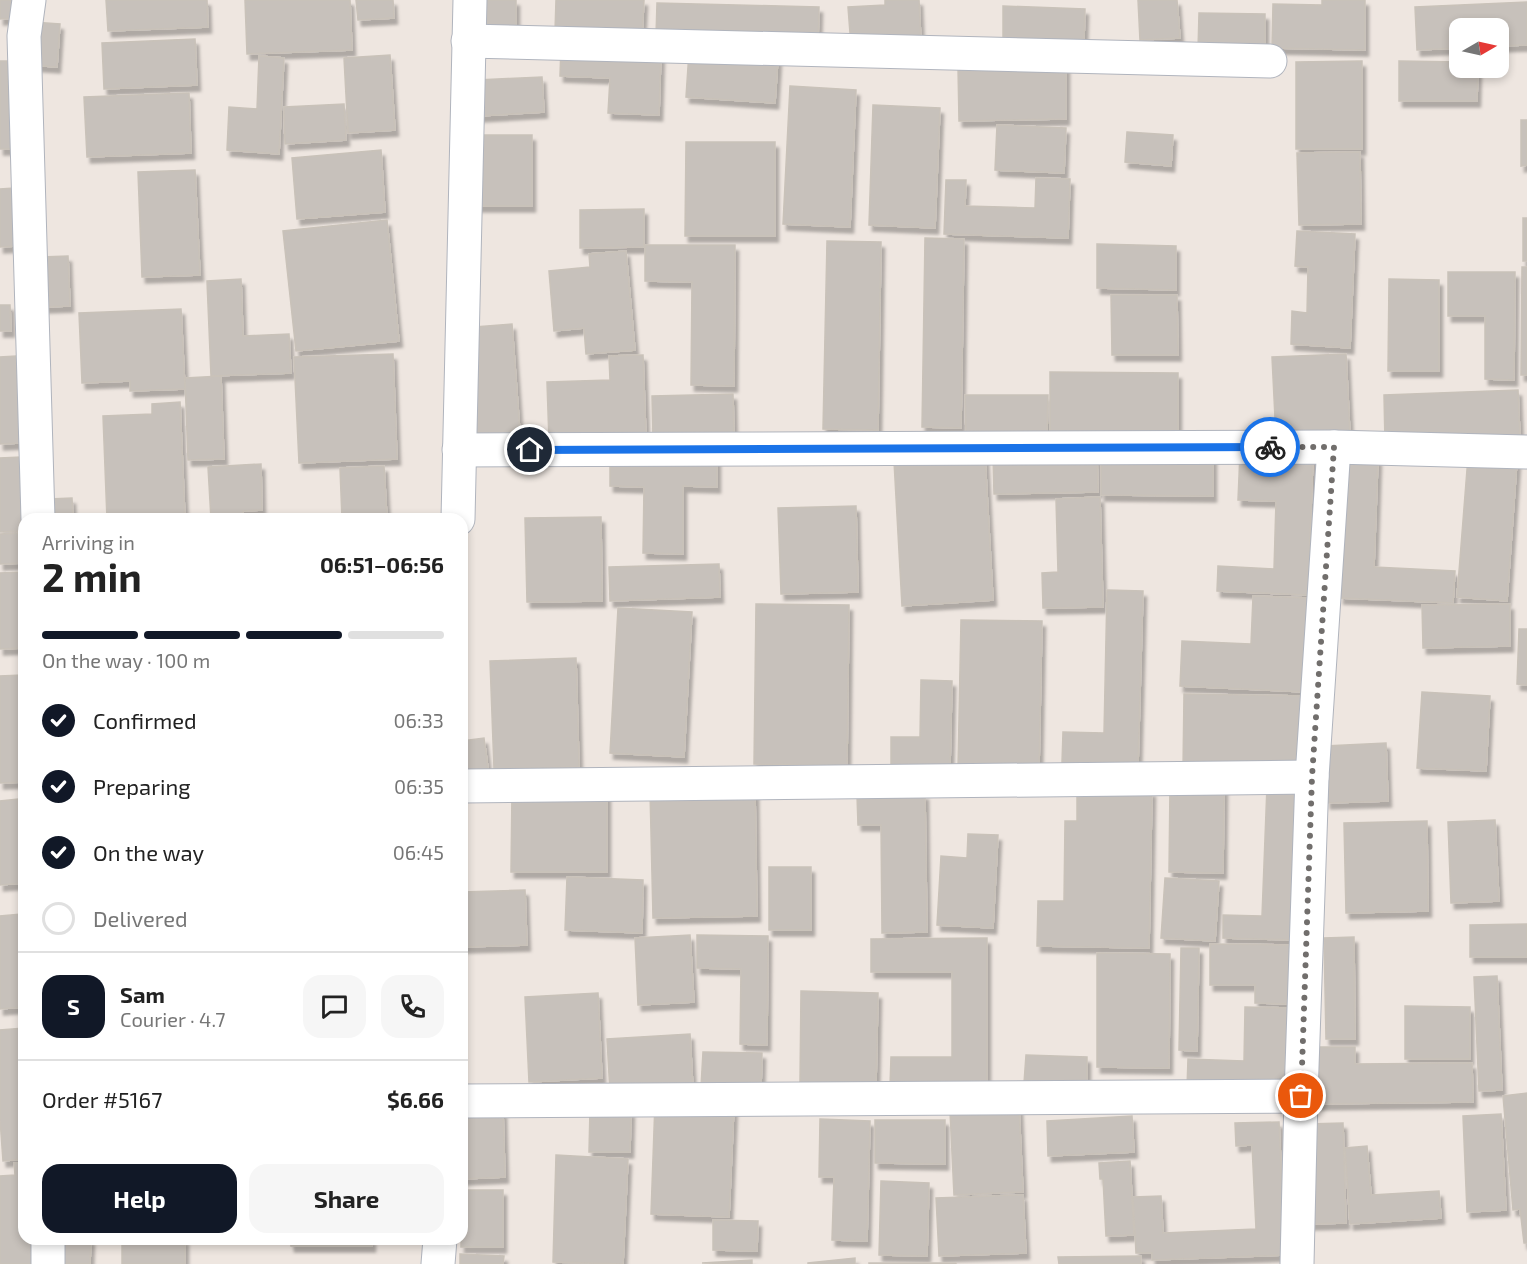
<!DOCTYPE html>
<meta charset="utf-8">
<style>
:root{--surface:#fff;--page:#f6f6f6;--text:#222;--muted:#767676;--line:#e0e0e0;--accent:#111827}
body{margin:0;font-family:"Exo 2",sans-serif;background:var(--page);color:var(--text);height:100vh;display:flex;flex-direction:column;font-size:22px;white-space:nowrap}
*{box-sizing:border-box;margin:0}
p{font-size:20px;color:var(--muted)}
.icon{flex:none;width:33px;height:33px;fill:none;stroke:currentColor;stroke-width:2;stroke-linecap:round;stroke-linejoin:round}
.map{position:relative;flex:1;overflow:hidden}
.details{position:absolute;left:18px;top:513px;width:450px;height:732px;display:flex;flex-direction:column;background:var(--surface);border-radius:18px;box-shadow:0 3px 9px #0003}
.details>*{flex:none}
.needle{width:39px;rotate:81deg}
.tools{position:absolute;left:1449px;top:18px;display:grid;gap:12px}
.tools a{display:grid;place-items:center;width:60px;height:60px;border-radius:12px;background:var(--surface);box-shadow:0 3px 9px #0003;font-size:30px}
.pin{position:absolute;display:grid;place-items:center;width:51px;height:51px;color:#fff;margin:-26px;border:3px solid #fff;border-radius:50%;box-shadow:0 2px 6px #0007}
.courier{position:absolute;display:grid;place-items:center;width:60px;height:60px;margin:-30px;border:4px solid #1a73e8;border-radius:50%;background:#fff;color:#222;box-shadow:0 2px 8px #0007}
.head em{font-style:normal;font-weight:700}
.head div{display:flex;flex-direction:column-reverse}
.head{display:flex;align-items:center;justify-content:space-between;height:102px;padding:0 24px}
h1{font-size:39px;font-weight:700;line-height:45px}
.bar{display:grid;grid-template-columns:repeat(4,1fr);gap:9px 6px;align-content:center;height:72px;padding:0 24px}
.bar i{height:8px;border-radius:4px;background:var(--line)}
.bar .selected{background:var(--accent)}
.bar p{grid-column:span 4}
.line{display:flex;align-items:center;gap:15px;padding:0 24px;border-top:2px solid var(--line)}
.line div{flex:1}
.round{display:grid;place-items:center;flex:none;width:63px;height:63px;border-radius:18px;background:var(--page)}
ol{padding:0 24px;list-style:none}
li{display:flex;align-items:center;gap:18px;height:66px}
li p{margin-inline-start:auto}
li .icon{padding:6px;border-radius:50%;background:var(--accent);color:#fff;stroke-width:4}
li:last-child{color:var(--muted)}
li i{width:33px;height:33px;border:3px solid var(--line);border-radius:50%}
.primary-button{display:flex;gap:12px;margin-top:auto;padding:12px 24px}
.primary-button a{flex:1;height:69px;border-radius:18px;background:var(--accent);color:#fff;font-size:24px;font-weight:700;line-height:69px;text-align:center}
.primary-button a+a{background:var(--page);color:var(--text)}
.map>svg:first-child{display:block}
</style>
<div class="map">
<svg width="1527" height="1264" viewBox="0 0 1527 1264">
<defs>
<filter id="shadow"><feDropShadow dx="3.5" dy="6" stdDeviation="1.5" flood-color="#0004"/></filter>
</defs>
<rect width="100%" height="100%" fill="#eee6e0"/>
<g fill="#c7c1bb" stroke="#c9c2b9" stroke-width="1.5" filter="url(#shadow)">
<path d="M0,0H15L16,18L0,19Z"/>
<path d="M106,0H207L208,27L108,31Z"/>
<path d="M245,0H350L352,50L247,54Z"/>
<path d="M356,0H393L394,18L358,20Z"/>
<path d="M476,0H516V26L476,27Z"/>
<path d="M556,0H644L642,36L555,31Z"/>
<path d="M885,0H919L921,42L851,46L848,7L885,5Z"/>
<path d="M1138,0H1177L1180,38L1140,40Z"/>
<path d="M1322,0H1365V50L1272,48L1273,4L1322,5Z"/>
<path d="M1527,2V45L1498,46V28H1460V48L1417,50L1415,7Z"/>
<path d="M657,3L819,7L818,41L656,36Z"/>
<path d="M1003,6L1085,9L1084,40L1003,38Z"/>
<path d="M1199,13L1265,14V51L1198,50Z"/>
<path d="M32,22L60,24L57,67L29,65Z"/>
<path d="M195,39L197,85L104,89L102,43Z"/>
<path d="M561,47L661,53L659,115L608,113L610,78L560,76Z"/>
<path d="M689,52L778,58L775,103L686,97Z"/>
<path d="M390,55L395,130L348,133L344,58Z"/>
<path d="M259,56L284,58L279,154L227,150L229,107L257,109Z"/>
<path d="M0,61H7L11,149H0Z"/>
<path d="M1362,61V149H1296V62Z"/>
<path d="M1399,61L1460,62V68H1478L1477,101H1399Z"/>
<path d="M1066,66V119L959,121L958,67Z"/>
<path d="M542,77L544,112L479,116L477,80Z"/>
<path d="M790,86L856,90L850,227L783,224Z"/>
<path d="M189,93L191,153L87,157L84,97Z"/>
<path d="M344,104L346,140L285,144L284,107Z"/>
<path d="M873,105L940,108L935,228L869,225Z"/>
<path d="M1521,120H1527V165L1521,166Z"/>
<path d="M997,125L1066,128L1064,173L995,170Z"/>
<path d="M1127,132L1173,135L1171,166L1125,162Z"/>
<rect x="475" y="135" width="57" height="71"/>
<path d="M686,142H775V236H685Z"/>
<path d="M381,150L385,212L297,219L292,158Z"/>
<path d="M1360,152L1361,224L1299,225L1297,153Z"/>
<path d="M195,170L200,275L142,277L138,172Z"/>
<path d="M1036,178L1070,179L1068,238L944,234L946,180H966L965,206L1035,208Z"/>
<path d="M14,188L16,246L0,247V189Z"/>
<path d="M644,209V247L580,248V210Z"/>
<rect x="1523" y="218" width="4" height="43"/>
<path d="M387,220L399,341L296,351L283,231Z"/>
<path d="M1297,231L1355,234L1350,348L1291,344L1292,311L1307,313L1308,267L1295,266Z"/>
<path d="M925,238L964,239L961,428L922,427Z"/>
<path d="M827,241L881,242L878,430L823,429Z"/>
<path d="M1097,244L1176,246V290L1097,288Z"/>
<path d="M645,245H735L734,386L691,385L692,282L645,281Z"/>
<path d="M626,251L635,350L586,354L584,328L554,331L549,271L590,267L589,254Z"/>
<path d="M68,256L70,306L43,307L41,257Z"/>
<path d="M1522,267H1527V375H1521Z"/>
<path d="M1448,272H1515L1514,380L1485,379V316H1448Z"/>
<path d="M241,279L243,336L289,334L291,373L211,376L207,281Z"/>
<path d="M1389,279L1439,280V371H1388Z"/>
<path d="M1111,295H1177L1178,355H1112Z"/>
<path d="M0,305H10L11,331H0Z"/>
<path d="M181,309L185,389L130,391V381L82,383L79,313Z"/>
<path d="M512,324L520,433L471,437L462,328Z"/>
<path d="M393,354L397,459L299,463L294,357Z"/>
<path d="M1346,354L1350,435L1276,438L1272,357Z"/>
<path d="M643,355L646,438L549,441L547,382L610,380L609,356Z"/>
<path d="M16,356L20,443L0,444V357Z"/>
<path d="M1050,372L1178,373V436L1050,435Z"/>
<path d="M221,376L224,459L188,460L185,378Z"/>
<path d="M1518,390L1520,439L1385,443L1384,395Z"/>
<path d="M733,394L734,437L653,439L652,396Z"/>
<path d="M965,395H1048L1047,434L966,435Z"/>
<path d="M180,402L185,519H107L103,416L152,414V404Z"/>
<path d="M610,453L717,454V487L683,486V554L643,553L644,487L610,486Z"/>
<path d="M1101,453H1213V496L1101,495Z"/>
<path d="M1240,453L1313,456L1308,595L1217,591L1218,566L1274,569L1276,501L1238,500Z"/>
<path d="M1097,454L1098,492L994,494L993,456Z"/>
<path d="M985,456L993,600L902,606L894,461Z"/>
<path d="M21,457L23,531L0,532V458Z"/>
<path d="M1346,457L1378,459L1374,567L1455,571L1453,603L1340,598Z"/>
<path d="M1468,457L1517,461L1507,601L1457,597Z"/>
<path d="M261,464L262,510L243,511V519H211L208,467Z"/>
<path d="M384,466L387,519H342L340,468Z"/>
<path d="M1100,497L1103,607L1043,608L1042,573L1058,572L1056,499Z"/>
<path d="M72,498L73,519H50L49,499Z"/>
<path d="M856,506L858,592L781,594L778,508Z"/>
<path d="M601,517L602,601L527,602L525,518Z"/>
<path d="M24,533V563L0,564V534Z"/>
<path d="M719,564L720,597L610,601L609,567Z"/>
<path d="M24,572V648L0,649V573Z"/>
<path d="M1107,590L1143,591L1138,766L1062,763L1063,732L1104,733Z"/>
<path d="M1253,596L1309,598L1305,692L1180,686L1182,641L1251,644Z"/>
<path d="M756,604L849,605L847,765L754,764Z"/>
<path d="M1510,604V646L1423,648L1422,605Z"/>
<path d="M618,608L692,612L684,757L610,753Z"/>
<path d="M961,620L1042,621L1039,769L958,767Z"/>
<path d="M1519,629H1527V685L1517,684Z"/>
<path d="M576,658L579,767L494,769L490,661Z"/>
<path d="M22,675L24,708V782L0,783V676Z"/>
<path d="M921,680L952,681L950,768L891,767V737H920Z"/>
<path d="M1422,692L1490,696L1486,771L1417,768Z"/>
<path d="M1184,694L1304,696L1302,772L1183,770Z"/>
<path d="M484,738L489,776L462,780V741Z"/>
<path d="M1386,743L1388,801L1327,803L1325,746Z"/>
<path d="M1267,786L1301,787L1295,940L1223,938V915L1262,916Z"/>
<path d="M1170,787L1224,788L1223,873L1169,872Z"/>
<path d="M755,789L757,916L653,918L650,790Z"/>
<path d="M1077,789L1152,791L1149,948L1037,946L1038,901H1064L1065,821H1077Z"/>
<path d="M512,792H607V872H511Z"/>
<path d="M925,794L927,932L882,933L881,825H858L857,795Z"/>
<path d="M18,799L24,883L0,885V801Z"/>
<path d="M1495,820L1499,901L1451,903L1448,822Z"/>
<path d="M1427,821L1428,911L1346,913L1344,823Z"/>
<path d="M968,834L998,835L993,928L937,925L941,856L967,858Z"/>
<rect x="769" y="867" width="42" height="63"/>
<path d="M567,877L643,880L642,933L565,930Z"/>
<path d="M1165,878L1219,881L1215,941L1161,938Z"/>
<path d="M525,890L527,945L462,947V892Z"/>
<path d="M21,914L24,947V1007L0,1009V916Z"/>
<path d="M1527,924V957H1470V925Z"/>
<path d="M690,935L694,1002L638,1005L635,938Z"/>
<path d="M697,935L768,936L767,1045L740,1044L741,969L697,968Z"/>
<path d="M1354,937L1355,1039H1326L1324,938Z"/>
<path d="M987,938V1086H890L891,1057H952V972H871V939Z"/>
<path d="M1210,944L1290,945V1004L1255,1003V985H1210Z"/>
<path d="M1181,948H1199L1197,1051L1179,1050Z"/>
<path d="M1097,953L1170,954L1169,1068L1097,1067Z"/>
<path d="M1497,976L1502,1090L1479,1091L1474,977Z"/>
<path d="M801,991L878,993L876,1085L800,1083Z"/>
<path d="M598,993L602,1078L529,1082L525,997Z"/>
<path d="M1405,1006L1470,1007V1059H1405Z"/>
<path d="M1245,1007L1290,1008L1288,1091L1187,1088L1188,1059L1244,1061Z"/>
<path d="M24,1028V1159L3,1161L0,1119V1030Z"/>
<path d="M690,1034L693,1089L610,1092L607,1039Z"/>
<path d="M1311,1047H1355V1064L1472,1063L1473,1102L1312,1104Z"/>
<path d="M703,1052L762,1053L761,1089L701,1087Z"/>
<path d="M1026,1055L1087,1057V1085L1024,1083Z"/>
<path d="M1527,1093V1243H1524L1520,1209L1513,1210L1503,1096Z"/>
<path d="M655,1102L734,1106L729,1217L651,1214Z"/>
<path d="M1019,1107L1023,1192L954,1195L950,1111Z"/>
<path d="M503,1110L505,1177L463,1179L462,1111Z"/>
<path d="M590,1110L631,1111L630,1152H589Z"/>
<path d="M1501,1114L1506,1210L1467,1212L1463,1116Z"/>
<path d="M1132,1116L1134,1152L1048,1156L1047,1121Z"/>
<path d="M820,1119L870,1121L867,1241L832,1240L834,1177H819Z"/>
<path d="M875,1120H945V1164L875,1163Z"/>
<path d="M1279,1122L1285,1255L1152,1260V1253H1136L1133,1197L1161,1196L1163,1233L1256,1229L1252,1145L1236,1146L1235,1123Z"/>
<path d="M1343,1123L1346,1223L1309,1224L1306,1124Z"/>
<path d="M1367,1146L1371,1195L1439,1191L1441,1218L1350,1224L1345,1148Z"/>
<path d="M556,1155L628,1159L623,1264L553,1262Z"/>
<path d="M1130,1161L1134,1235L1106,1236L1103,1179H1100L1099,1163Z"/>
<path d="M14,1163H24V1239H37L39,1264H0V1176L15,1175Z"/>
<path d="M881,1181L929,1183L927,1256L879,1255Z"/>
<path d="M462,1190H503V1247H461Z"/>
<path d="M1023,1195L1026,1253L939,1256L936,1198Z"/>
<path d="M713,1220L758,1221L757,1251L713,1250Z"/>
<path d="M61,1239H91L90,1264H60Z"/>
<rect x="122" y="1239" width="63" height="25"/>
<path d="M290,1239H372V1246H291Z"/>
<path d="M460,1254L504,1256L503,1264H460Z"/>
<path d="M1141,1256V1264H1059L1058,1257Z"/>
<path d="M855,1258V1264H808V1263Z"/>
<path d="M752,1260V1264L702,1263Z"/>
<rect x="869" y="1263" width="87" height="1"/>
</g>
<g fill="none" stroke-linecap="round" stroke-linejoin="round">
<defs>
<g id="minor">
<path d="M29,0L24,36L38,519"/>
<path d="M468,41L1270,61"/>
<path d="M459,450L1334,447L1527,452"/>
<path d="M458,519L470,0"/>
<path d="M462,786L1312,777"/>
<path d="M462,1101L1301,1096"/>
<path d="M48,1264V1239"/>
<path d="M438,1264L440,1239"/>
<path d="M1297,1264L1301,1096L1312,777L1334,447"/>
</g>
</defs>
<use href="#minor" stroke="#b0b4bd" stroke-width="35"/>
<use href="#minor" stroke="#fff" stroke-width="33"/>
</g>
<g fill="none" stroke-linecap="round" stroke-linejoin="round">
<path stroke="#716e6c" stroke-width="6" stroke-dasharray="0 10.8" d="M1270,447H1334L1312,777L1301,1096"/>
<path stroke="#1a73e8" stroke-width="8" d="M530,450L1270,447"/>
</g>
</svg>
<div class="tools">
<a><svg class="needle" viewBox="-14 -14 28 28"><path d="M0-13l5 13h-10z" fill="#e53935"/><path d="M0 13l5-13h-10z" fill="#767676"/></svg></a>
</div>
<div class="pin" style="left:1301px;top:1096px;background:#ea580c"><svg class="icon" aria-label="bag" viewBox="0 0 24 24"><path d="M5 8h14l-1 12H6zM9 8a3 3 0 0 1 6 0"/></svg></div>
<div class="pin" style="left:530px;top:450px;background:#1f2937"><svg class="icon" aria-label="home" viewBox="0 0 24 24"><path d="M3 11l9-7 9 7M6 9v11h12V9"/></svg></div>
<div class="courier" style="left:1270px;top:447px"><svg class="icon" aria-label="bike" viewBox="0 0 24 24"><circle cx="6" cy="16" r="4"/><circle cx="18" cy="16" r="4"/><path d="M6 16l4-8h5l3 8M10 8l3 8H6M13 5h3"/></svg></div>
<section class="details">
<div class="head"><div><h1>2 min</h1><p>Arriving in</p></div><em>06:51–06:56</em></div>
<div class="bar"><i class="selected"></i><i class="selected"></i><i class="selected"></i><i></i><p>On the way · 100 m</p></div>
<ol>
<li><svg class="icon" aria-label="check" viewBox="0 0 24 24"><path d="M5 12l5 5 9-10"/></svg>Confirmed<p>06:33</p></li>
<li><svg class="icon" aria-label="check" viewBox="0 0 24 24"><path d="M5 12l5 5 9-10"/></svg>Preparing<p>06:35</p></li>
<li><svg class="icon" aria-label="check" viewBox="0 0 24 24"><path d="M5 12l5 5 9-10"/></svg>On the way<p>06:45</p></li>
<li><i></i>Delivered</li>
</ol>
<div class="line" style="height:108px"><b class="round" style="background:var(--accent);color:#fff">S</b><div><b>Sam</b><p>Courier · 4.7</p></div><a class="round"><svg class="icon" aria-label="chat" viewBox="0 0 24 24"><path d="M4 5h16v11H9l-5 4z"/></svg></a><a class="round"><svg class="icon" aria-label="phone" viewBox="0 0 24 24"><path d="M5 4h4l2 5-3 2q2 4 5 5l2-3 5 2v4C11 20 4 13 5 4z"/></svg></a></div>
<div class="line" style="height:78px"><div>Order #5167</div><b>$6.66</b></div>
<div class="primary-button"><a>Help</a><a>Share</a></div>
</section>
</div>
